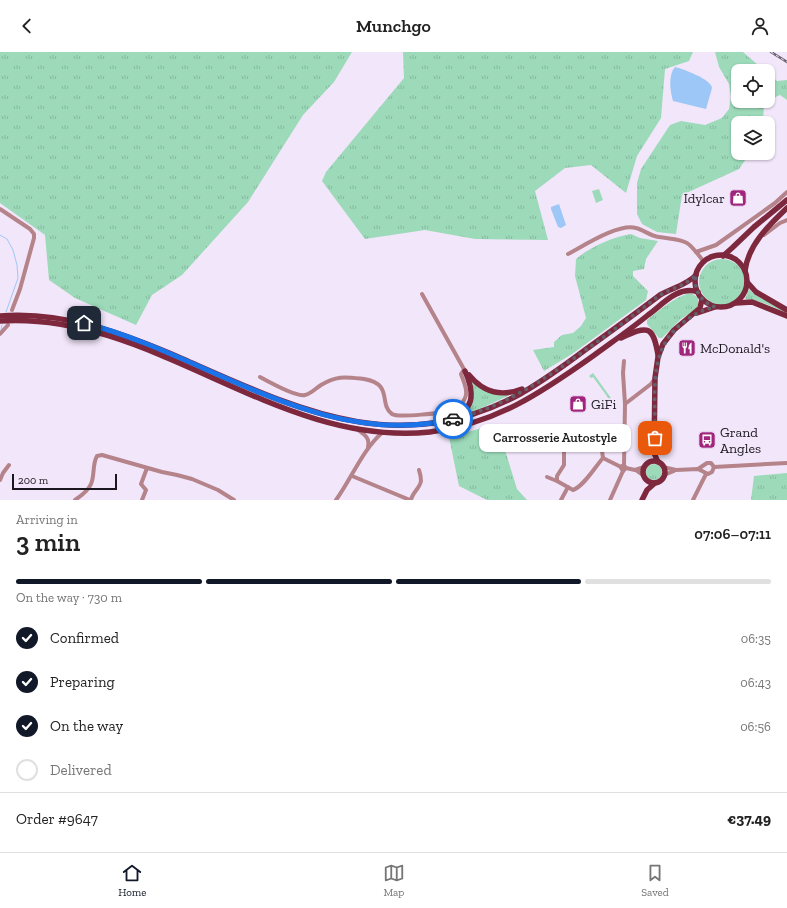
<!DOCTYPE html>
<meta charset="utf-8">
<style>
:root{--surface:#fff;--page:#f2f2f2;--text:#222;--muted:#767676;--line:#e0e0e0;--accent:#111827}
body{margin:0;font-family:"Zilla Slab",serif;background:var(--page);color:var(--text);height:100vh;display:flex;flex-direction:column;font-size:15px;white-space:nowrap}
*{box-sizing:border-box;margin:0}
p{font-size:13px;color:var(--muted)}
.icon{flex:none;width:22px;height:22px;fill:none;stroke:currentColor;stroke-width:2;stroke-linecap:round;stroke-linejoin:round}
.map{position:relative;height:448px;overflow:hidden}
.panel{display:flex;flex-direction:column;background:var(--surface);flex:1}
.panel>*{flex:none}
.tools{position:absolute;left:731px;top:12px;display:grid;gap:8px}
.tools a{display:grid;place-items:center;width:44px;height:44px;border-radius:8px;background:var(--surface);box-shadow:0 1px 3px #0004;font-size:20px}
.scale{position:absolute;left:12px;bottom:10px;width:105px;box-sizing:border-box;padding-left:4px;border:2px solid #1b171e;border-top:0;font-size:11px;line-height:14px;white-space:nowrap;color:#1b171e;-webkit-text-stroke:3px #f2e6fa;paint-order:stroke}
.pin{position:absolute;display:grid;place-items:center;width:34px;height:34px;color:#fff;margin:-17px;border-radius:8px;box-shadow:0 2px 6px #0006}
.courier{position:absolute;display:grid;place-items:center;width:40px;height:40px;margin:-20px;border:3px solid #1a73e8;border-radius:50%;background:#fff;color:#222;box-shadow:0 1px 5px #0007}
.bubble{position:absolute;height:28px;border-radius:8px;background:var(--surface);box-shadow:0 1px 3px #0004;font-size:13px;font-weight:600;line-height:28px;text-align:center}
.summary em{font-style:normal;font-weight:600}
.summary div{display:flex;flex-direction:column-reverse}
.summary{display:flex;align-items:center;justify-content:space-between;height:68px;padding:0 16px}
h1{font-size:26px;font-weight:600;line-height:30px}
.bar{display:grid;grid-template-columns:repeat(4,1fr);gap:6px 4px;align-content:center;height:48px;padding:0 16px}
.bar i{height:5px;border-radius:3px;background:var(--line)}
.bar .on{background:var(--accent)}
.bar p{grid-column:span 4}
.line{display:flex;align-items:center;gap:10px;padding:0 16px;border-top:1px solid var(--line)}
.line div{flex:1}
ol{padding:0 16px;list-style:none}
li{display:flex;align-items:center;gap:12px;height:44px}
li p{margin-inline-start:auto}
li .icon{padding:4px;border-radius:50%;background:var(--accent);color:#fff;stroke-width:4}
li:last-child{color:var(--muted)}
li i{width:22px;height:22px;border:2px solid var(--line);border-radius:50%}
header{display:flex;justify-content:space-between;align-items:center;height:52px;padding:0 16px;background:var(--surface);font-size:18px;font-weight:600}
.menu{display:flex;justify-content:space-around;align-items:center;height:56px;border-top:1px solid var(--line);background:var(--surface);font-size:11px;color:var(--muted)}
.menu a{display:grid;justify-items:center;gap:2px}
.menu .on{color:var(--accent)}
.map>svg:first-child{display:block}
</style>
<header><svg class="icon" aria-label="back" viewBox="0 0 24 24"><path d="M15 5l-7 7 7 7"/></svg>Munchgo<svg class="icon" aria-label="person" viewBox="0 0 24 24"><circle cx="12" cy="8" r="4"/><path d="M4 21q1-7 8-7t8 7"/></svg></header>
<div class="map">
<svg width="787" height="448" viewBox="0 0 787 448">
<defs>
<pattern id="grass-tufts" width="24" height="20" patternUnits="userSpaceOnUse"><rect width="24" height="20" fill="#9cdab9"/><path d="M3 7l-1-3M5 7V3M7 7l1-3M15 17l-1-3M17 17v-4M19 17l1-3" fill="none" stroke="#86ba9f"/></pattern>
</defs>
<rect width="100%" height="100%" fill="#f2e6fa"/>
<g fill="url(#grass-tufts)">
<path d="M0,0H352L334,30L303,63L248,150L182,223L152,243L136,273L75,246L49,228L45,183L0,151Z"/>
<path d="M403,0H693L689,9L665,17L661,66L637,104L626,141L591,113L565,116L535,139L548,188L475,187L425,178L365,187L322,129L326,120L404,26Z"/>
<path d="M715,0H743L765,19H738V49H767L764,51L763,71H738V101H750L739,117L682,143L676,182L657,180L642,172L637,162V131L641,117L670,73L681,69L705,73L722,66L729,57L731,45L729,32L719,15Z"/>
<path d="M768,21L777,29L787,28V48L780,43L768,48Z"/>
<path d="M631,182L640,186L658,189L646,207L644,217L633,219V224L648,239L646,248L572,302L544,319L533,298L554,295V290L562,283L573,281L581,274L586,266L575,224L576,207C590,195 613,185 631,182Z"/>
<circle cx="722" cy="230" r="23"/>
<path d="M749,237L754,242L787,260V262C774,255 760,248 745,247Z"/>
<path d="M689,241L693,242L698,246V253L696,257L681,267L662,286H659L647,272V268C661,257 672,247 689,241Z"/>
<path d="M593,321L611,346L609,347L593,325L591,326L589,324Z"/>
<path d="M472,330L476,333L512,342L475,359L461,363L474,340Z"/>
<path d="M497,372L517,437L527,448H487L459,434L449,385Z"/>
<circle cx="654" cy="420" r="8"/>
<path d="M787,421V448H751L754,424Z"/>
</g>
<path fill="#9cdab9" d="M599,137L603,148L596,151L592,139Z"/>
<g fill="#9dc7f6">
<path d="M675,15C683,17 711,27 712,36L706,57L673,49C670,39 668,23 675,15Z"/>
<path d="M559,152L566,173L561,176L558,175L551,157V155Z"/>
</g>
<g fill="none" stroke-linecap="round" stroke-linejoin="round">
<g stroke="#9dc7f6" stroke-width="1">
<path d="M0,183L7,187L13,198L17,213L18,226L6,260"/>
<path d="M1,278L2,273"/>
</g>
<g stroke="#b5838a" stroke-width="4">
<path d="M0,157L30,177L34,182V186L20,237L12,258"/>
<path d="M764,183L780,171L787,168"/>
<path d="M696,200L716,193L775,151L787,140"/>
<path d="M568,202C585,193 619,171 636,176C644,178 650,184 659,185C687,189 686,186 704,210"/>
<path d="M0,282L8,273"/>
<path d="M260,325C269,330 296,345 305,343C311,342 316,336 321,333C337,323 346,325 364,327C394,332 378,352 392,362C398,366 444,361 453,358C457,356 462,353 464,348C469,340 464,331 461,322L463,319H465L422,242"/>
<path d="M625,352L651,332L654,328"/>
<path d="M358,378C365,383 370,386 368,395"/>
<path d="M538,395H598L602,399L603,406L621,415"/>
<path d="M564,395V413L557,424V429L573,438C584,434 595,415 603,406"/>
<path d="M624,413L622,414L621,416L623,419L626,416L624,413L625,352L623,321L624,309"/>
<path d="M663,415L676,418L698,417L708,422L712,420L714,415"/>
<path d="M714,415L787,411"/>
<path d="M626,416L635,418L644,415"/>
<path d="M698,417L707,411H711L714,415"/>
<path d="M636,418L643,423"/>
<path d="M664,423L674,419"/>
<path d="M352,424L410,448"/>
<path d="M547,425L557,429"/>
<path d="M0,428L3,421L9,413"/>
<path d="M75,448C81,444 88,439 91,432C95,423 92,413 97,404L102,403L162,420L177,423L192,427L218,438L234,448"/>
<path d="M142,448L146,438L141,432L147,416"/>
<path d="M336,448C352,426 362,398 383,380"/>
<path d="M411,448C412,441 420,436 421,429C421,426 420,421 419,418"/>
<path d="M561,448L568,435"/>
<path d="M610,448L623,419"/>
<path d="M693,448L706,422"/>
</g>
<g stroke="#7e283d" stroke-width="5.5">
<circle cx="721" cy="229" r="26"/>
<path d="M723,204L732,196L754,175L787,148"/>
<path d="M745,219C748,193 769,173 787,156"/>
<path d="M747,230L756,240L787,258"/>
<path d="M736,251L752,250L787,264"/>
<path d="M697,261L715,255"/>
<path d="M0,264C65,259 125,282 183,307C299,358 399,408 522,341C544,328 565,313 585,298C610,280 635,262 660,243C672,236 687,233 696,223"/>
<path d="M0,269C154,259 275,396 430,380C495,372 541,341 593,304C612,290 631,277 648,263C662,253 678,233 698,240"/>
<path d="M621,286C647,274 653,272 658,303"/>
<path d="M469,323C484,341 501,345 522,337"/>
<path d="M453,364C477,357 473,337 465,319"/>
<circle cx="654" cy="420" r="11"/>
<path d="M658,410L654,401L655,326L658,305L663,292L674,278L700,256L702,247"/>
<path d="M642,448L647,438L655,431"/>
</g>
<defs>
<path id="rail" d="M771,0L787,10"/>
</defs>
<use href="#rail" stroke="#6b6470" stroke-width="2.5"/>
<use href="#rail" stroke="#f2e6fa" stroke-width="1" stroke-dasharray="3" stroke-linecap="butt"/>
</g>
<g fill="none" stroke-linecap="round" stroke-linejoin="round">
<path stroke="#665f6b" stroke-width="4" stroke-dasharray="0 7.2" d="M453,367C504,355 542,329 584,299C610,281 635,262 660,243C672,236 687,233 696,223C693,238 701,250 715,255C701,258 691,264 680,273C647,300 656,347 655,386"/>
<path stroke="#1a73e8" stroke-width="5" d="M84,271C206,302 321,399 453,367"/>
</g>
<defs>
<symbol id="shop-square" viewBox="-11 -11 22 22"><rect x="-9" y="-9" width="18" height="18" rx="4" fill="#9f257d" stroke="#f2e6fa"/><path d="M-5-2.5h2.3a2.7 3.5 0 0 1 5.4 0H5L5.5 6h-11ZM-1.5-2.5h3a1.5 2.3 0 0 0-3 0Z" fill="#fff"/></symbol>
<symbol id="restaurant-square" viewBox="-11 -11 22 22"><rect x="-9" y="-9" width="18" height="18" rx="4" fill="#9f257d" stroke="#f2e6fa"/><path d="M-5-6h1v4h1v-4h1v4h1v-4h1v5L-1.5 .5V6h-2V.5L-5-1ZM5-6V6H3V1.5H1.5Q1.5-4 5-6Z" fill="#fff"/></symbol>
<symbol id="bus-square" viewBox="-11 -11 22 22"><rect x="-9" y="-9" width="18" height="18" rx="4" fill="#9f257d" stroke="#f2e6fa"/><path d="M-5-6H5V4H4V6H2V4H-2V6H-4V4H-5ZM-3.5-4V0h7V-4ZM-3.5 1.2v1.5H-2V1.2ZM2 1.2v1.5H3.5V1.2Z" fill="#fff"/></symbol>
</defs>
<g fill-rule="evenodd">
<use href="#shop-square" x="728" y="136" width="20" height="20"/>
<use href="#restaurant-square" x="677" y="286" width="20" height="20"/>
<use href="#shop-square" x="568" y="342" width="20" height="20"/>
<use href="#bus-square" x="697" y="378" width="20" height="20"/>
</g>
<g text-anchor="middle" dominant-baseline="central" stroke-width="3" stroke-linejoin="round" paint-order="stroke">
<g font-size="14" fill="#1b171e" stroke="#f2e6fa" text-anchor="start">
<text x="725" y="146" text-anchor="end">Idylcar</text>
<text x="700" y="296">McDonald's</text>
<text x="591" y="352">GiFi</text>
<text x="720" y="380">Grand<tspan x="720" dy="16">Angles</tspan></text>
</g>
</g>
</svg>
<div class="tools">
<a><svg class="icon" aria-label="locate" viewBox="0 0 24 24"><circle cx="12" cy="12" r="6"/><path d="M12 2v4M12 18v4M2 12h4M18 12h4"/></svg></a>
<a><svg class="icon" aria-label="layers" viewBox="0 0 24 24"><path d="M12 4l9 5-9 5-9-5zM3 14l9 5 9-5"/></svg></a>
</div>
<div class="scale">200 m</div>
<div class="pin" style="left:655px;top:386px;background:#ea580c"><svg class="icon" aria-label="bag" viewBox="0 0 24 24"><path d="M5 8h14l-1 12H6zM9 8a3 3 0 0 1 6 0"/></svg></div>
<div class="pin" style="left:84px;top:271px;background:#1f2937"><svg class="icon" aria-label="home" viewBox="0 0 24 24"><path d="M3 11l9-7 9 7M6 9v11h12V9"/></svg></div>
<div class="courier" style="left:453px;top:367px"><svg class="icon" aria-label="car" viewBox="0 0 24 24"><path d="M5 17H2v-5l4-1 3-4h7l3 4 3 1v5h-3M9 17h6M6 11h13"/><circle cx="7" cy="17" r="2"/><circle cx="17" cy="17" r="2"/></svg></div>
<div class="bubble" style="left:479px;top:372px;width:152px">Carrosserie Autostyle</div>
</div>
<section class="panel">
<div class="summary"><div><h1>3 min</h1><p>Arriving in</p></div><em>07:06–07:11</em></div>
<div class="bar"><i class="on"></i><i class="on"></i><i class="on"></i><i></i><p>On the way · 730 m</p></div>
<ol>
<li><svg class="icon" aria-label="check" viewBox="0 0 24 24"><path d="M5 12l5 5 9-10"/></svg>Confirmed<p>06:35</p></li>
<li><svg class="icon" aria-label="check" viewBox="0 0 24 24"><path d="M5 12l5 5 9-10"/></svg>Preparing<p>06:43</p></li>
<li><svg class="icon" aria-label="check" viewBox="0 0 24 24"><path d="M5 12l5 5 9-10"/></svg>On the way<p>06:56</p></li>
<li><i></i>Delivered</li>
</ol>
<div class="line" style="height:52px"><div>Order #9647</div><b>€37.49</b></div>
</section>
<nav class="menu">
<a class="on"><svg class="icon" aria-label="home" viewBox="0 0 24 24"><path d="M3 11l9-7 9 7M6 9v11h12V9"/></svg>Home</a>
<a><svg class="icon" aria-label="map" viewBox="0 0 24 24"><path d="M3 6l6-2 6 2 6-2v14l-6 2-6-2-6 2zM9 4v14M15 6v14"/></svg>Map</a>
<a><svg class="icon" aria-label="saved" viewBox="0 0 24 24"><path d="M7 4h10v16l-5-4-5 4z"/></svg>Saved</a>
</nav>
